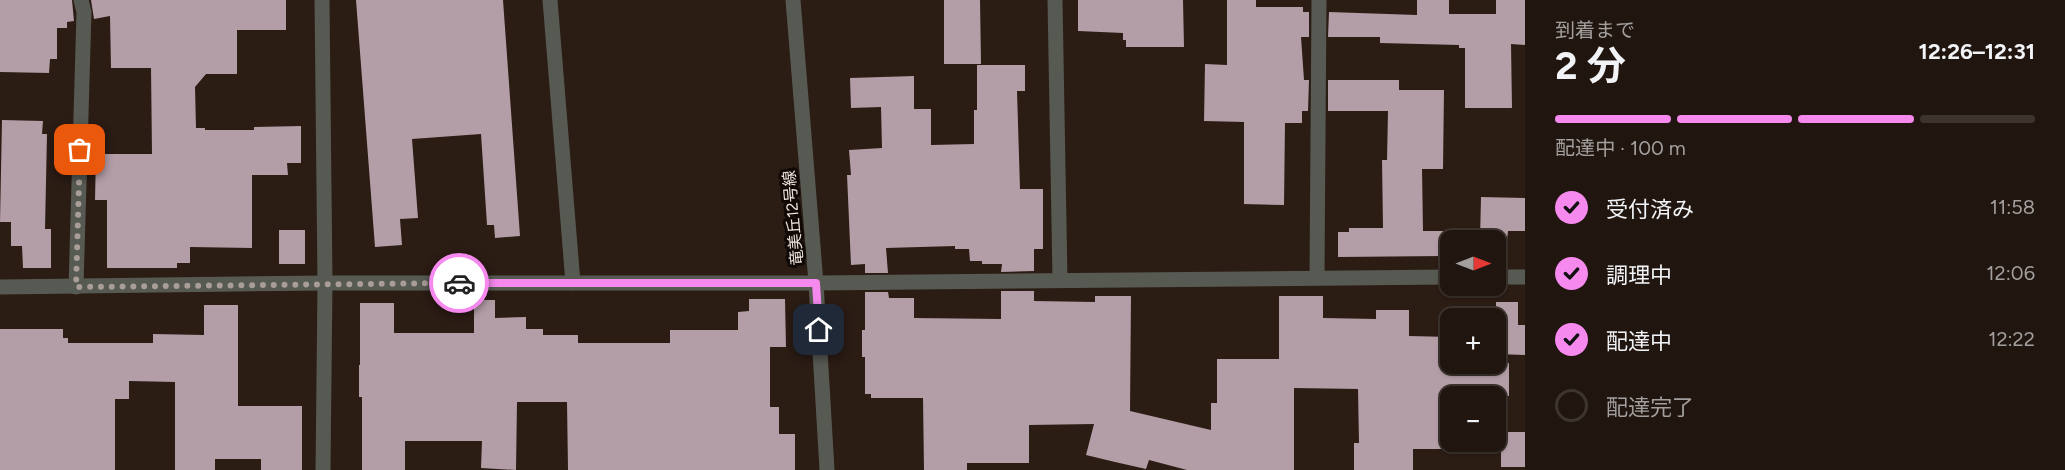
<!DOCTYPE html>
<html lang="ja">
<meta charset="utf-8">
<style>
:root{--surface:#20150f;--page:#281e18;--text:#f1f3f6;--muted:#a29f9e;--line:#3d342f;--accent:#f589ee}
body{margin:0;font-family:Figtree,"Noto Sans JP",sans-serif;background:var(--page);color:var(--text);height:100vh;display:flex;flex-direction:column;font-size:22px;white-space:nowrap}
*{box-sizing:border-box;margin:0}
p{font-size:20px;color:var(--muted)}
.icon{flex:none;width:33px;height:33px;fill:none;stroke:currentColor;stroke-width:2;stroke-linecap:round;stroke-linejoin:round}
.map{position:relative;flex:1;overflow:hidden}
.panel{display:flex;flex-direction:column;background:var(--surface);width:540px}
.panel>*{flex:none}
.needle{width:39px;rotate:90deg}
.buttons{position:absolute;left:1440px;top:230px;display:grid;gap:12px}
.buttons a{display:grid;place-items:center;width:66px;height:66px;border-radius:12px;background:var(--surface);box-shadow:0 2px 4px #0004,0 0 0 2px var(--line);font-size:30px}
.pin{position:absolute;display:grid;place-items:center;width:51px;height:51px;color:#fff;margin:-26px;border-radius:12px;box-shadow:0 3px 9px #0006}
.courier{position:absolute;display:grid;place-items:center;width:60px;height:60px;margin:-30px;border:4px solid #f589ee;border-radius:50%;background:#fff;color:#222;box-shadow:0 2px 8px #0007}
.head em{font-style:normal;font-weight:700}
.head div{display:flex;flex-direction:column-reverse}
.head{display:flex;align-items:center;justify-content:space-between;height:102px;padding:0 30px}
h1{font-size:39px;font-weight:700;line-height:45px}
.bar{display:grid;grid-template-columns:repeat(4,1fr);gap:9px 6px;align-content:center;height:72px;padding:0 30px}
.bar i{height:8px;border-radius:4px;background:var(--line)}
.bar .selected{background:var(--accent)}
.bar p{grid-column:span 4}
ol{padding:0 30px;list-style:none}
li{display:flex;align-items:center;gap:18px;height:66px}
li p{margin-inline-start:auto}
li .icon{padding:6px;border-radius:50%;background:var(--accent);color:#111;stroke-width:4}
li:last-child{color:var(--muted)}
li i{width:33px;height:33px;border:3px solid var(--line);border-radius:50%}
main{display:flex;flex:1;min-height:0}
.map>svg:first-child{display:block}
</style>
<main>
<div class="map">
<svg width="1525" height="470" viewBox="0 0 1525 470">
<rect width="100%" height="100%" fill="#2b1c14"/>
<g fill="#b39da6">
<path d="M0,0H72L74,21L67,22V28H57V59H50L49,73L0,72Z"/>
<path d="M91,0H286V30H237V74H206L195,87L196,128H205V130H254V127L301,126V163H287L288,175H252V248L190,247V263H177V268H107V200H95L96,154H152L151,68H111L110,16L94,19Z"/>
<path d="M356,0H503L520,236L495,238L494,225H487L481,134L412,139L418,218L400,219L402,245L375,247Z"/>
<path d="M944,0H980L981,64H944Z"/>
<path d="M1078,0H1183L1184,47H1126V40H1123V33L1078,31Z"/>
<path d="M1227,0H1256V7H1303V12H1309V37H1301L1304,80H1309L1308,111H1302V123H1285L1284,205L1244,204V122L1204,121L1205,64L1227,65Z"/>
<path d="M1417,0H1449V14H1496V0H1525V45L1511,44L1512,108H1465V48H1459V45L1380,43V37H1328L1329,12L1417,15Z"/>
<path d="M977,65H1025V91H1017L1020,189H1043V249H1034V271L1001,272L1002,264H982V261H970L969,249H955V246L886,248L888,273H865V264L851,265L847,175H851L849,150L882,148L881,107L851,108L850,78L914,76V109H931V145L974,144V110H977Z"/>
<path d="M1328,80H1399V90H1444L1443,169H1422L1423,231H1444V256L1338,257V232H1349V228H1383L1382,160H1387L1388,111H1328Z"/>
<path d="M2,120L43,121L42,134H47L45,229H51V268H23L22,246H11V222H0Z"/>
<path d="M1481,197L1525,198V231H1508L1507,240H1480Z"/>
<rect x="279" y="230" width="26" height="34"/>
<path d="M1001,291H1034V301L1095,302V296H1131L1130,411L1211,430V403H1217V359H1279V296H1323V318L1376,319V310H1409V336L1450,337V363H1509V396H1450V449H1413V470H1354V443H1359L1358,389L1294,388V470H1187L1149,460L1146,469L1115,462L1086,455L1094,424L1029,425V463H967V470H924L923,398H871V394H865V357H862V330H865V292H888L889,298H914V318L1001,319Z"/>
<path d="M749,299H785L786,347H770V407H779V434H795V470H568L567,402H517L516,470L481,468L482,441H405V470H362V397H359V365H360V303H394V333H474V300H495V318L526,317V329H543V335H578V343H670V330H738V312L749,311Z"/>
<path d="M1496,302H1518V325H1525V355L1496,354Z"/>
<path d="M204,305H238V406H302V470H261V459H215V470H175V382L129,381V399H115V470H0V329H63V338H68V343H153V334L204,335Z"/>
<rect x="1501" y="432" width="24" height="35"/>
</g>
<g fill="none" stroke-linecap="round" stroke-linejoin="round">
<g stroke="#565a52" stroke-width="15">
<path d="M322,0L325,283L323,470"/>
<path d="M550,0L573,283"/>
<path d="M793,0L816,283L827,470"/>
<path d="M1055,0L1060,280"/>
<path d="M1317,277L1319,0"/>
<path d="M1496,277H1525"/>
<path d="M0,287L325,283H816L1450,277"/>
<path d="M76,287L84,12L81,0"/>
</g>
</g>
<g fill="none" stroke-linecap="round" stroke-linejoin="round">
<path stroke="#a99d97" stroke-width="6" stroke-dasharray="0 10.8" d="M80,150L76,287L459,283"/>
<path stroke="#f589ee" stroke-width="8" d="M459,283H816L819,330"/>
</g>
<g text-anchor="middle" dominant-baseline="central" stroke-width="6" stroke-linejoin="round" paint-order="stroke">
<g font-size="16" fill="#ede2dd" stroke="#0f0805">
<text transform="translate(793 218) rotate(-95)">竜美丘12号線</text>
</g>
</g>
</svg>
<div class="buttons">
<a><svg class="needle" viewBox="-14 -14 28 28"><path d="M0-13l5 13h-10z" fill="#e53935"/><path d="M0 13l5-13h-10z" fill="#a29f9e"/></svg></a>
<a>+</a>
<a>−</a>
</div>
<div class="pin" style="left:80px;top:150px;background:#ea580c"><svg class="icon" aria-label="bag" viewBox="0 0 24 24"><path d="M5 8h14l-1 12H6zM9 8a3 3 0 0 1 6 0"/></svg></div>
<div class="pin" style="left:819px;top:330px;background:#1f2937"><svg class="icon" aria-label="home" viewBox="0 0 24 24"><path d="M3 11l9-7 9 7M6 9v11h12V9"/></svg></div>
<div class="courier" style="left:459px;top:283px"><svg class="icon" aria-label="car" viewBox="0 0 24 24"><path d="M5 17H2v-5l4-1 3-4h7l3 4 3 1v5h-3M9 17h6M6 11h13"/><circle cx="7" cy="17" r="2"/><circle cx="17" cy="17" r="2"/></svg></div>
</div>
<section class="panel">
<div class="head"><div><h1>2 分</h1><p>到着まで</p></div><em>12:26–12:31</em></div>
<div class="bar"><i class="selected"></i><i class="selected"></i><i class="selected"></i><i></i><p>配達中 · 100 m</p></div>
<ol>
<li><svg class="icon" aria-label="check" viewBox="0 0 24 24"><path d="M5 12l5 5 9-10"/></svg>受付済み<p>11:58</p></li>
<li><svg class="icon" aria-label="check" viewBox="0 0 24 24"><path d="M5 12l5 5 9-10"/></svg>調理中<p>12:06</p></li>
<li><svg class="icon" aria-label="check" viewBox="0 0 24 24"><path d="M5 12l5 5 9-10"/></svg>配達中<p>12:22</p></li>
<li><i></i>配達完了</li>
</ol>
</section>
</main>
